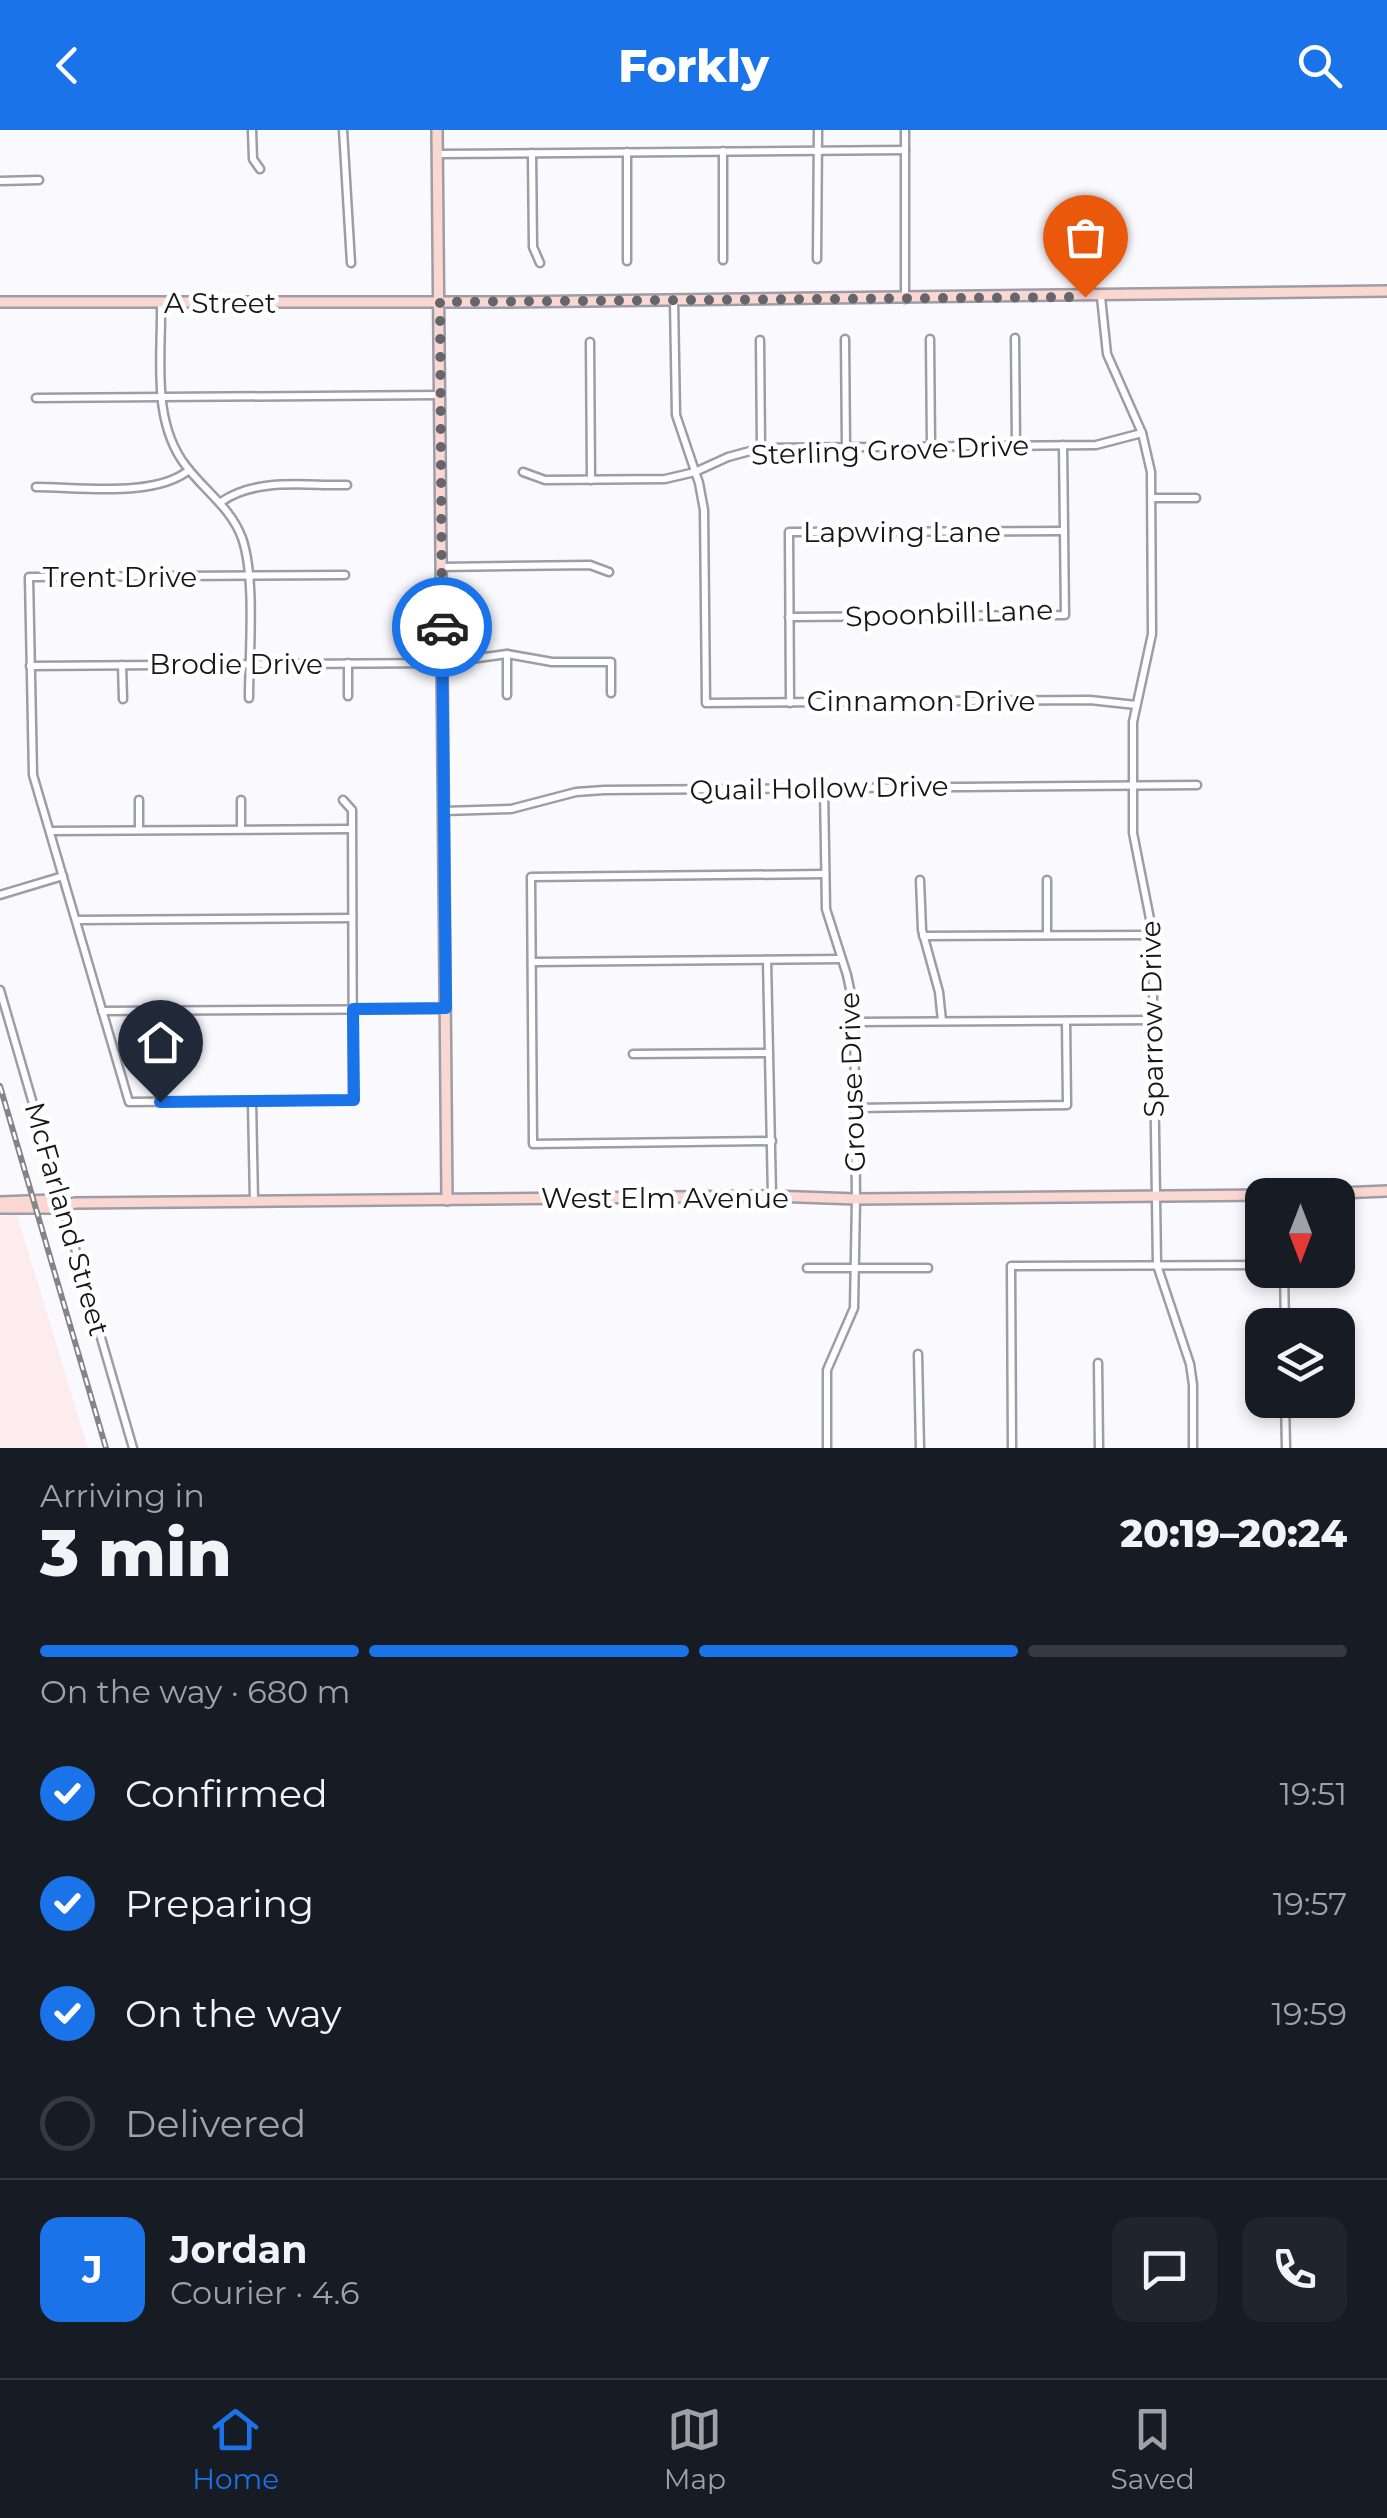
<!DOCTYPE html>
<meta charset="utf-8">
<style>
:root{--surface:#171b24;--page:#20242c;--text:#f1f3f6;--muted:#9ea1a6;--line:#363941;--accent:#1a73e8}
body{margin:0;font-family:Montserrat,sans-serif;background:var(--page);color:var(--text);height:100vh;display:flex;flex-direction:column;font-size:38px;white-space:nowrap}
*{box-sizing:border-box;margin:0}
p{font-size:32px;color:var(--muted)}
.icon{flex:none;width:55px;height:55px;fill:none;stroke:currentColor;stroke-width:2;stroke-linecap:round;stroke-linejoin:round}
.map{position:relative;height:1318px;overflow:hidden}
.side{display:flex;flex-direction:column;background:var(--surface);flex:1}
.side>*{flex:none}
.needle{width:65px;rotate:180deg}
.tools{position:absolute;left:1245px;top:1048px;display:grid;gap:20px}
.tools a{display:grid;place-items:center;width:110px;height:110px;border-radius:20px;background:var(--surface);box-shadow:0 5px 15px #0003;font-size:50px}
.pin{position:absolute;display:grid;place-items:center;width:85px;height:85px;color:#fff;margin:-102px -42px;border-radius:50% 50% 50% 0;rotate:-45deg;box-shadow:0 0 10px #0007}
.pin .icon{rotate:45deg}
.courier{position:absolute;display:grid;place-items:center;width:100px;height:100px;margin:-50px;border:8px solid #1a73e8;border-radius:50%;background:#fff;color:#222;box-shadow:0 2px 12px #0007}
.summary em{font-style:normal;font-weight:800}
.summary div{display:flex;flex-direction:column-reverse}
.summary{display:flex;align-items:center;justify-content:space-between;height:170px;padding:0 40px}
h1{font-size:65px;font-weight:800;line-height:75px}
.bar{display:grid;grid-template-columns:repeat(4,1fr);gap:15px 10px;align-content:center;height:120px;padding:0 40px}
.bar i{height:12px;border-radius:8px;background:var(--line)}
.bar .selected{background:var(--accent)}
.bar p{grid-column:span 4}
.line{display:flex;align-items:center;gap:25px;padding:0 40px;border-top:2px solid var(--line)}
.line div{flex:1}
.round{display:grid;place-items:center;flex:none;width:105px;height:105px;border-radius:20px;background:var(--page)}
ol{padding:0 40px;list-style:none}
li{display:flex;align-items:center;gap:30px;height:110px}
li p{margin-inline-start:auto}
li .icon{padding:10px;border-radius:50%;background:var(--accent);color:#fff;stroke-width:4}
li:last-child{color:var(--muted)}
li i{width:55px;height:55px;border:5px solid var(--line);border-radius:50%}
header{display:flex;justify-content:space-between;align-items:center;height:130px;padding:0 40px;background:var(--accent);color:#fff;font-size:45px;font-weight:800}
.dock{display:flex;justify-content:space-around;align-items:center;height:140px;border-top:2px solid var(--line);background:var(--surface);font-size:28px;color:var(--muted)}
.dock a{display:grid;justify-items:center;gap:5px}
.dock .selected{color:var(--accent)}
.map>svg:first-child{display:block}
</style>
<header><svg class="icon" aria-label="back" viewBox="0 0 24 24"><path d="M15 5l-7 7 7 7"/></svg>Forkly<svg class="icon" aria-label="search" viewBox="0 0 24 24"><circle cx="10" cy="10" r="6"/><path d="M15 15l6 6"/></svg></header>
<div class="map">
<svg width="1387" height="1318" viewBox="0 0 1387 1318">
<rect width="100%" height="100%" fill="#fafafe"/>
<path fill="#fcecee" d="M17,1085L88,1318H0V1086Z"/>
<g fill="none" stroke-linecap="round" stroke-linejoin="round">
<defs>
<g id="street">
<path d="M252,0L253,29L260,39"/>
<path d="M343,0L351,133"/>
<path d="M905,0V169"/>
<path d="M723,21V130"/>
<path d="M627,22V131"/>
<path d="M532,23L533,117L540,133"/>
<path d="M439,24L905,20"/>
<path d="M0,51L39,50"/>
<path d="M817,129L818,0"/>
<path d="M1101,167L1107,224L1142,303L1151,342L1152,504L1133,592V703L1152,799L1157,1135L1190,1234L1193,1255V1318"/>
<path d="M674,171L676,285L699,353L704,380L706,573L1090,570L1136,575"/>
<path d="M161,174C162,227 151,291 186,336C205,361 231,378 242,408C256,448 249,524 249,568"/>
<path d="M1015,208L1016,315"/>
<path d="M845,209L846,317"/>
<path d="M930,209L931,316"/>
<path d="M760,210L761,318"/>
<path d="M590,212L591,350"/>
<path d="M36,268L439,265"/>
<path d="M523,342L545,350L665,349L695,342L728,327L761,318L1096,315L1142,303"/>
<path d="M36,357C79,357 155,368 189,340"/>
<path d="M1152,368H1196"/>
<path d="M221,372C257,347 305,356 347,355"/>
<path d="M441,437L590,435L609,442"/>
<path d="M789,487L1065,485L1063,315"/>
<path d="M507,524V565"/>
<path d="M348,533V566"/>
<path d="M122,535L123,569"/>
<path d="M30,536L442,533L507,524L552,532H611V563"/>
<path d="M790,573L789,402L1064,401"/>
<path d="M824,658L826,779L847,845L854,878L856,1069L854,1178L827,1240V1318"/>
<path d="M139,670V700"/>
<path d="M241,670V699"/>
<path d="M343,670L352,680L353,970L129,972L33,645L29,447L345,445"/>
<path d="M444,681L511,679L576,662L604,660L1197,655"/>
<path d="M50,701L351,699"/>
<path d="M920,750L922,800L939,862L942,891"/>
<path d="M1047,750V805"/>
<path d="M0,765L63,746"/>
<path d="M76,790L352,788"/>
<path d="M923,806L1152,805"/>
<path d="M767,830L772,1066"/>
<path d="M532,832L841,829"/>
<path d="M0,860L133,1318"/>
<path d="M102,881L445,879"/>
<path d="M854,892L1153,890"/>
<path d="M633,924L768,923"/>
<path d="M252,972L254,1071"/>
<path d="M855,978L1067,975L1066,891"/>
<path d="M772,1011L533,1014L531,747L824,744"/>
<path d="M807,1138H928"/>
<path d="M1284,1140L1285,1195"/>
<path d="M918,1224L920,1318"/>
<path d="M1098,1233L1099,1318"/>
<path d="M1285,1270L1286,1318"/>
<path d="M1012,1318L1011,1136L1262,1135"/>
</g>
<g id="secondary">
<path d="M437,0L447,1070"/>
<path d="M0,172H502L1387,161"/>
<path d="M1290,1065L1387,1061"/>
<path d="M0,1072L52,1070L62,1074"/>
<path d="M0,1078H54L75,1073L772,1066L856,1069L1268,1065"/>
</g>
</defs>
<use href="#street" stroke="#9d9da7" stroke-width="11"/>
<use href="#secondary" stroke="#9d9da7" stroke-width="14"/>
<use href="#street" stroke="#fff" stroke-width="6"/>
<use href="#secondary" stroke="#fbd7d2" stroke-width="9"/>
<defs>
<path id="rail" d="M0,956L106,1318"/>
</defs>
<use href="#rail" stroke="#858589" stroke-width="6"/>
<use href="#rail" stroke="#fff" stroke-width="2.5" stroke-dasharray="8" stroke-linecap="butt"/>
</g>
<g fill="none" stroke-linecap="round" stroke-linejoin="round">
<path stroke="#66666a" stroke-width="10" stroke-dasharray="0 18" d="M442,497L440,172L1085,167"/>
<path stroke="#1a73e8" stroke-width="12" d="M160,972L354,970L353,879L446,878L442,497"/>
</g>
<g text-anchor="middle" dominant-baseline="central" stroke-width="9" stroke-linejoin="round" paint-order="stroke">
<g font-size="28" fill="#17171b" stroke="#fff">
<text x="220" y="173">A Street</text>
<text transform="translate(890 320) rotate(-2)">Sterling Grove Drive</text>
<text x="902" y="402">Lapwing Lane</text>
<text x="120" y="447">Trent Drive</text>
<text transform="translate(949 483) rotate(-2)">Spoonbill Lane</text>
<text x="236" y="534">Brodie Drive</text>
<text x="921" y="571">Cinnamon Drive</text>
<text transform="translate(819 658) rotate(-1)">Quail Hollow Drive</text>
<text transform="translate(1152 889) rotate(-91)">Sparrow Drive</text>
<text transform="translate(852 952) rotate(-92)">Grouse Drive</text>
<text x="665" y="1068">West Elm Avenue</text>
<text transform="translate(67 1089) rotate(74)">McFarland Street</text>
</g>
</g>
</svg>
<div class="tools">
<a><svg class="needle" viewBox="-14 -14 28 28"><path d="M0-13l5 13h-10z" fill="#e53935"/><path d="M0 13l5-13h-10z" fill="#9ea1a6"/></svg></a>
<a><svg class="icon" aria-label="layers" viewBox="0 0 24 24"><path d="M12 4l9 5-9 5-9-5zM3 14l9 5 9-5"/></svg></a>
</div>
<div class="pin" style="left:1085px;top:167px;background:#ea580c"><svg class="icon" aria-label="bag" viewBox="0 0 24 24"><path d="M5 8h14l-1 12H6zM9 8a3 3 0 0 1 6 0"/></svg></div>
<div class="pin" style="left:160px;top:972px;background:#1f2937"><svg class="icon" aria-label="home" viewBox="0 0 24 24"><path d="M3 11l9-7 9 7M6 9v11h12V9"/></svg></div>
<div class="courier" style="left:442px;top:497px"><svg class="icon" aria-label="car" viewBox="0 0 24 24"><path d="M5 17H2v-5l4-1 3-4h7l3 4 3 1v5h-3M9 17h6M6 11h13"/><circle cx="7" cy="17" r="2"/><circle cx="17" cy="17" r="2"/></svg></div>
</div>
<section class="side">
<div class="summary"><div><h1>3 min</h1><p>Arriving in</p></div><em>20:19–20:24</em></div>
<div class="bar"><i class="selected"></i><i class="selected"></i><i class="selected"></i><i></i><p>On the way · 680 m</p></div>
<ol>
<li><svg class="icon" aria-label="check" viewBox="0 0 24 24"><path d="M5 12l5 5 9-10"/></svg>Confirmed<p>19:51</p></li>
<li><svg class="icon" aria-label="check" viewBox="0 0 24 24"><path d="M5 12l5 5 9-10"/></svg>Preparing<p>19:57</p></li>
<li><svg class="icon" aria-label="check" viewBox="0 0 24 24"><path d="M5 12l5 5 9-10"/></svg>On the way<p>19:59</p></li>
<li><i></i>Delivered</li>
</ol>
<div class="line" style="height:180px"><b class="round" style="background:var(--accent);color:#fff">J</b><div><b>Jordan</b><p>Courier · 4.6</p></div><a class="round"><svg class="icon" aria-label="chat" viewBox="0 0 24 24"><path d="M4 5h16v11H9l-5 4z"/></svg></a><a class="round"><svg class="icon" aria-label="phone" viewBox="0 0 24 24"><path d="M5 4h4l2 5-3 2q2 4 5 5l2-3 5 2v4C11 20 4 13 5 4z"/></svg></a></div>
</section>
<nav class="dock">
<a class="selected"><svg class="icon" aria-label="home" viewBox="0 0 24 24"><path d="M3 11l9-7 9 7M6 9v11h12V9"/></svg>Home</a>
<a><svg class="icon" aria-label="map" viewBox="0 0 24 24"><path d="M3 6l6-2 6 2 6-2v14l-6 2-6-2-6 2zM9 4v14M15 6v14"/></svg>Map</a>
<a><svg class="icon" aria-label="saved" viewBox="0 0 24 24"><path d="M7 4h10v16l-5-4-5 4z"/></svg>Saved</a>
</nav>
